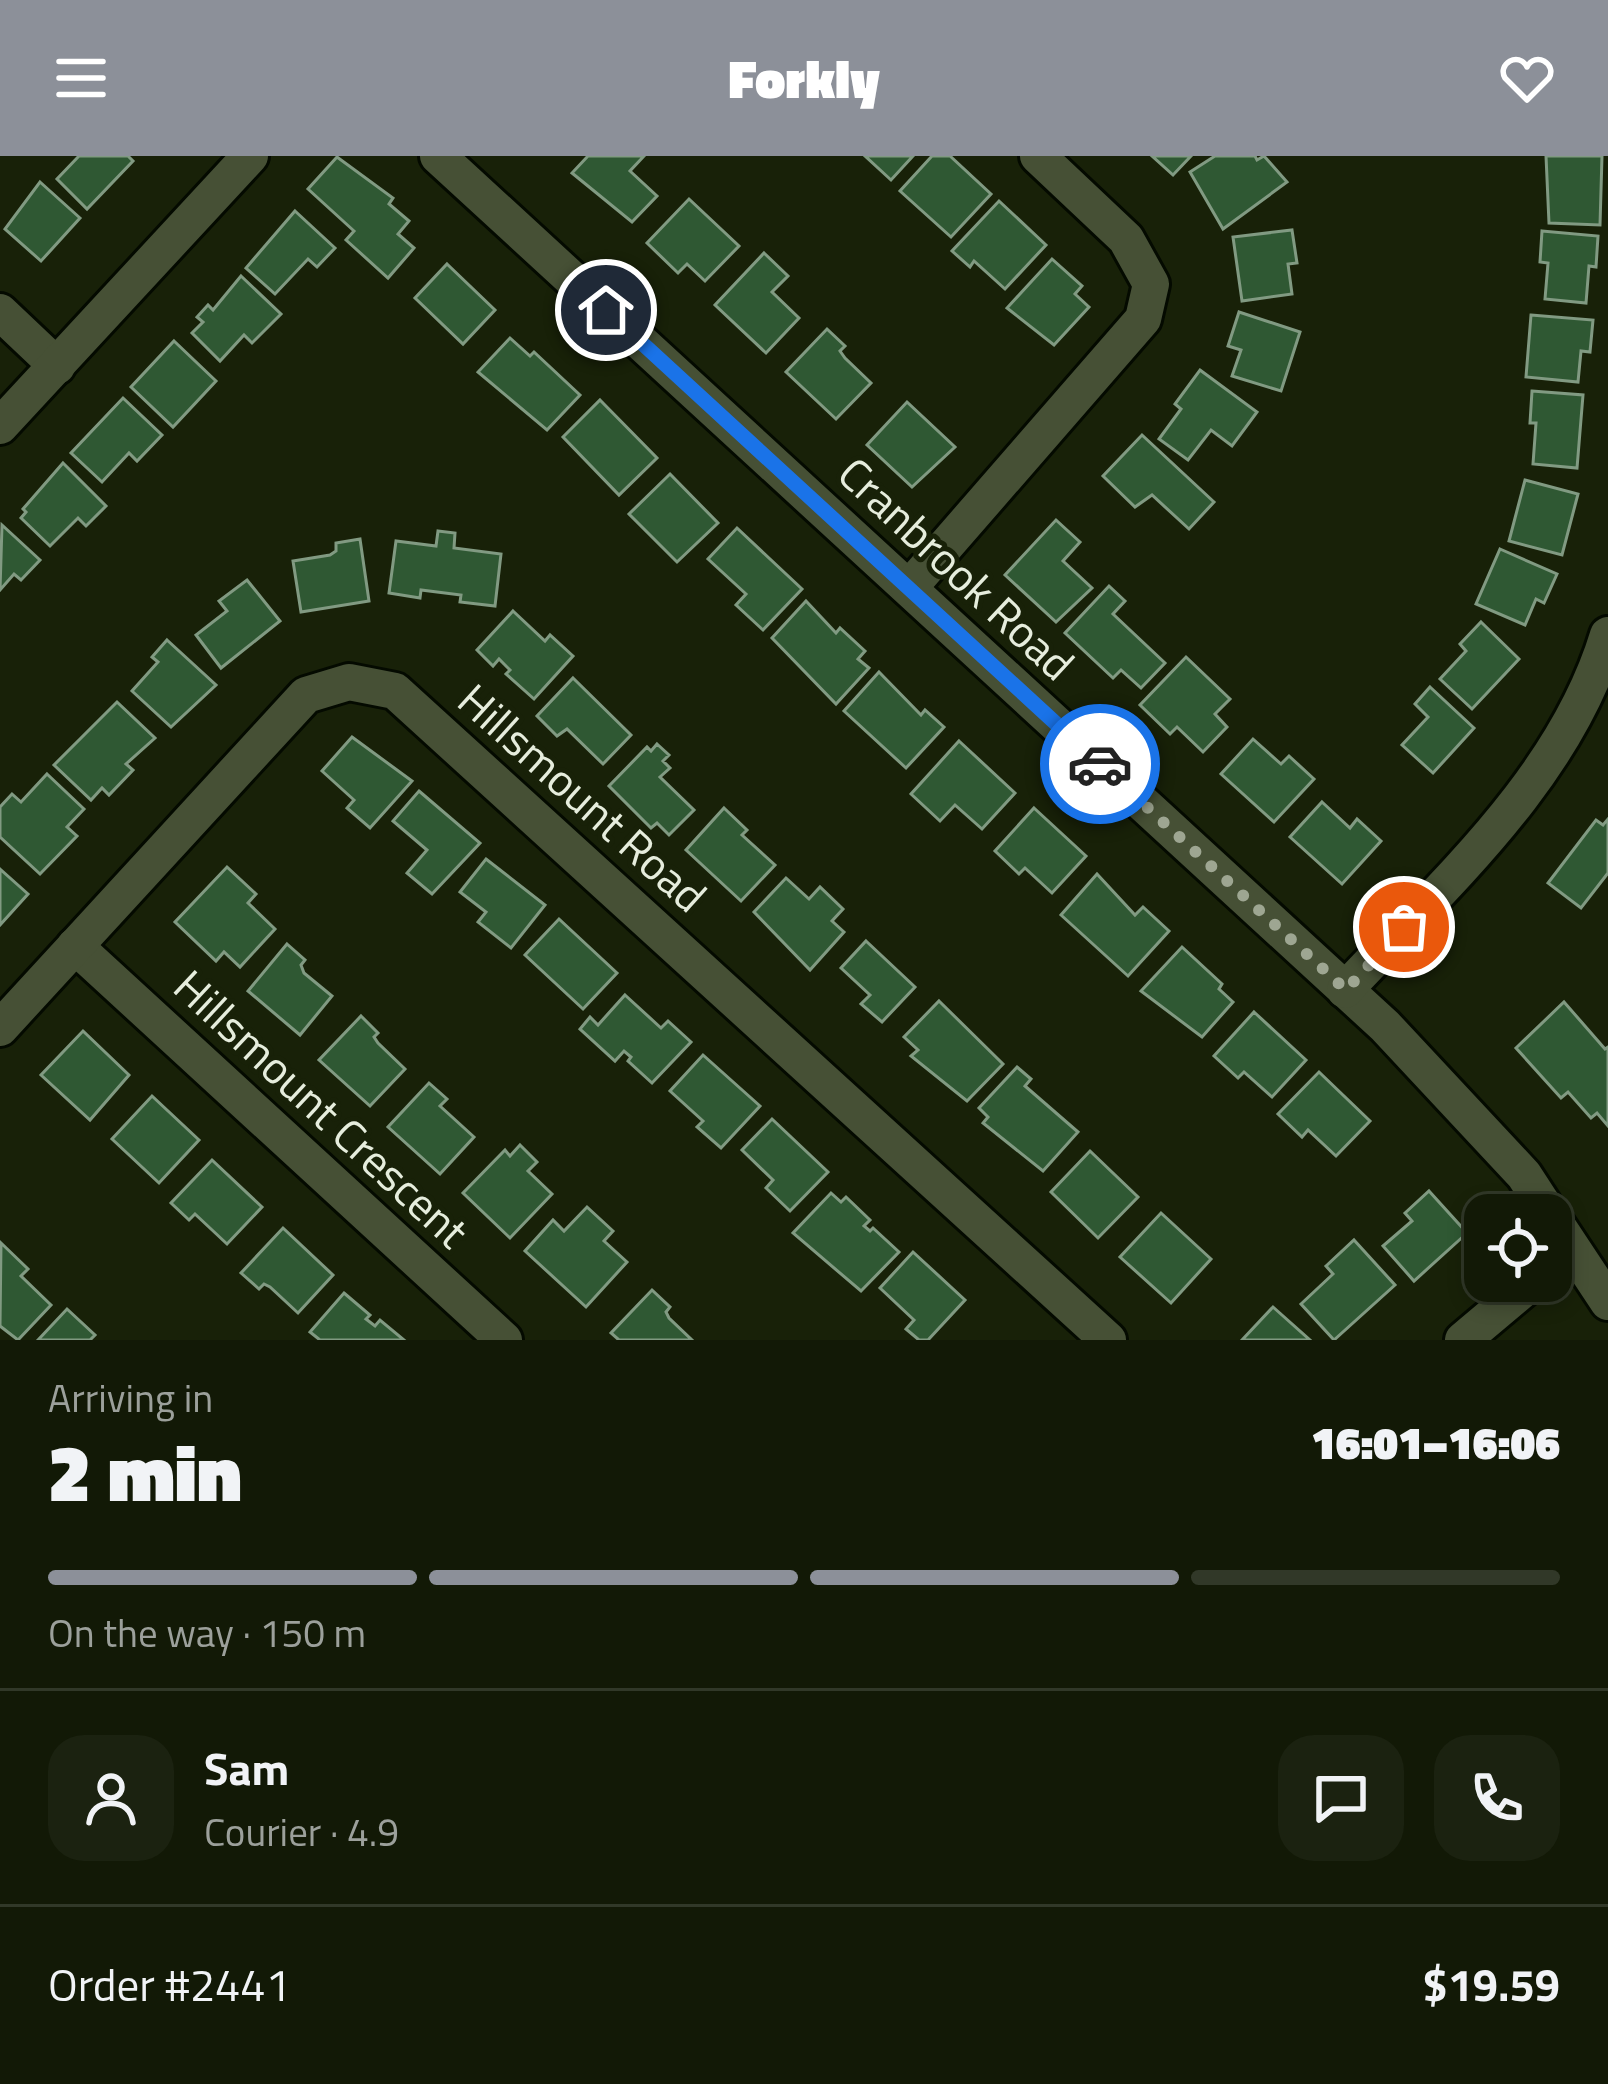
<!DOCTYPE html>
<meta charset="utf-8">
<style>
:root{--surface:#121906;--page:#1b2210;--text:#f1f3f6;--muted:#9ca09b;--line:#313828;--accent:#8c9099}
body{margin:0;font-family:"Titillium Web",sans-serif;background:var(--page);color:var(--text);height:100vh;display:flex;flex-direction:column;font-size:45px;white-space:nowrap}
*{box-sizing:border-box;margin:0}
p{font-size:39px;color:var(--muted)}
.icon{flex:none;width:66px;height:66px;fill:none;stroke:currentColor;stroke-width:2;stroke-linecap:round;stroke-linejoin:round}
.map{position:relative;height:1184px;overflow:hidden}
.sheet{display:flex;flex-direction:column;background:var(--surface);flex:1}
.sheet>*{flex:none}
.buttons{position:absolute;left:1464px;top:1038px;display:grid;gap:24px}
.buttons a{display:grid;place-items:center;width:108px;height:108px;border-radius:24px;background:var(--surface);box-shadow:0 6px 18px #0003,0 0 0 3px var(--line);font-size:60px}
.pin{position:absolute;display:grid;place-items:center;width:102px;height:102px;color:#fff;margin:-51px;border:6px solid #fff;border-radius:50%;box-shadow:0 3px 12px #0007}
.courier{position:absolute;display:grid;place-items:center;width:120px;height:120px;margin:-60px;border:9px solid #1a73e8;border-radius:50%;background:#fff;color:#222;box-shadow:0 3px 15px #0007}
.summary em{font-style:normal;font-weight:800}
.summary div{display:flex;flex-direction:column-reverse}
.summary{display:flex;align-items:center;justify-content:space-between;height:204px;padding:0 48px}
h1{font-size:78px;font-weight:800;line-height:90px}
.bar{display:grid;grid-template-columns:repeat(4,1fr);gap:18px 12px;align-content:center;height:144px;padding:0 48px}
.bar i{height:15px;border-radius:9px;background:var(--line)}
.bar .current{background:var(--accent)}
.bar p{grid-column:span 4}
.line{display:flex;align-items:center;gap:30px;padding:0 48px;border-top:3px solid var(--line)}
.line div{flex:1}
.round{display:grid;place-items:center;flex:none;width:126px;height:126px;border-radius:36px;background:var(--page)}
header{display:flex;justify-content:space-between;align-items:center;height:156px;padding:0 48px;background:var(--accent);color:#fff;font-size:54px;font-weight:800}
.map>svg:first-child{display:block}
</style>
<header><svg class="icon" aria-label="menu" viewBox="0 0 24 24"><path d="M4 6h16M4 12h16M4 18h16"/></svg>Forkly<svg class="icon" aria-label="heart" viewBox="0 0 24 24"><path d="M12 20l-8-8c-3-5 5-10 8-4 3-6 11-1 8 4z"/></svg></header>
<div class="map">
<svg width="1608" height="1184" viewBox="0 0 1608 1184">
<rect width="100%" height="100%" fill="#182108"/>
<g fill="#2f5833" stroke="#819a82" stroke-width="3">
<path d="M79,0H128L133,5L87,53L57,23Z"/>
<path d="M588,0H644L630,15L657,40L632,66L572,17Z"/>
<path d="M865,0H913L891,24Z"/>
<path d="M932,0H950L991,38L951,81L900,35Z"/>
<path d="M1152,0H1191L1173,19Z"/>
<path d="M1215,0H1255L1257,4L1264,0L1287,26L1223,73L1190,16Z"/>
<path d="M1546,0H1602L1600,69L1549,67Z"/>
<path d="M337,1L393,42L389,48L409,65L398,78L414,92L388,122L346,84L354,75L308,33Z"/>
<path d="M40,26L80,62L41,105L5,73Z"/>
<path d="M689,43L739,90L705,125L687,108L678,117L647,87Z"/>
<path d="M999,45L1046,89L1005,133L974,105L970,111L952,95Z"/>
<path d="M295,55L335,92L317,111L308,103L275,138L246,112Z"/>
<path d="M1292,74L1297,107L1288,108L1292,138L1242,145L1233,81Z"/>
<path d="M1542,75L1598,80L1596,111L1589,110L1586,147L1545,143L1548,107L1540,106Z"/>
<path d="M764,97L788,120L772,136L799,162L766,197L715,149Z"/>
<path d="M1052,103L1082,130L1075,138L1089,151L1054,189L1007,152Z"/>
<path d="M447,108L495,154L463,188L415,142Z"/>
<path d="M241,120L281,158L252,187L244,179L220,205L192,177L203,166L197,161L208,149L213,154Z"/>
<path d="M1239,156L1300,176L1281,235L1232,220L1241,194L1228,190Z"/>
<path d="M1531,159L1593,164L1590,196L1581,195L1578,226L1526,221Z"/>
<path d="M827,173L845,190L840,195L845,202L871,227L836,263L786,216Z"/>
<path d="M510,182L530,200L534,196L580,239L547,274L478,216Z"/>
<path d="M174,185L216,225L173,271L131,231Z"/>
<path d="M1200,214L1257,256L1232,290L1211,274L1188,304L1159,283L1181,253L1175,248Z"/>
<path d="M1532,235L1583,239L1577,312L1533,308L1536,267H1530Z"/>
<path d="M123,242L162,279L137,305L129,297L102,326L71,297Z"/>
<path d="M600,244L657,302L619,339L563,281Z"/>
<path d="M907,246L955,291L912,331L867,289Z"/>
<path d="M1142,279L1214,346L1189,373L1152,339L1135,351L1103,320Z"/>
<path d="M63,307L106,350L86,370L78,362L50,390L21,362L26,356L23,353Z"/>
<path d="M670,318L718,367L677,406L629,358Z"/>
<path d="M1525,324L1578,338L1562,399L1509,385Z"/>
<path d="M1056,364L1080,386L1063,405L1092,432L1056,466L1005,419Z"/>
<path d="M2,369L40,404L21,424L14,418L0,434Z"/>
<path d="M737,372L802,433L763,474L736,449L746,438L708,403Z"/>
<path d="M438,375L455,377L454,392L501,398L495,450L460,446L461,439L421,434L420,442L389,437L396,385L436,390Z"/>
<path d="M360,383L369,445L301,456L293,405L330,399L336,395V387Z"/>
<path d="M1500,393L1557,418L1544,447L1536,443L1525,469L1476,448Z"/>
<path d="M247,424L280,465L221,512L196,479L227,455L219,445Z"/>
<path d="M1109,430L1125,445L1113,458L1165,507L1141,532L1121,514L1113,522L1065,477Z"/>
<path d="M806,445L836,477L840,472L865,495L858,503L869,512L836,548L772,482Z"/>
<path d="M513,455L545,485L550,479L573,500L534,543L506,518L510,514L499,503L493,510L477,494Z"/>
<path d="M1481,466L1519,503L1472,553L1440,523L1466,495L1460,488Z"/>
<path d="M167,484L216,529L171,571L132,535L158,506L152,501Z"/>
<path d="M1186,501L1230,543L1215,558L1227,571L1203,596L1177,571L1170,578L1140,549Z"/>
<path d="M879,516L921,559L925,554L944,571L906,612L844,555Z"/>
<path d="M573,522L631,579L603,608L567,573L557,580L537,560Z"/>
<path d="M1430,531L1474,572L1433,617L1402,589L1428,561L1415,548Z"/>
<path d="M117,546L155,582L126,608L133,614L109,639L102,632L91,644L54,609Z"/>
<path d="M352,581L412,625L370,672L347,652L354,644L322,615Z"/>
<path d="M1253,583L1281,608L1289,600L1314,623L1274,666L1221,618Z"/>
<path d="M959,585L1015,637L982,673L955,649L940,665L911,638Z"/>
<path d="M657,588L669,599L663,605L670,612L660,621L694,654L669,679L657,667L651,672L609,630L647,591L651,595Z"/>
<path d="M47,618L84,653L67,671L77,680L40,718L0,681V651L12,638L21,646Z"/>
<path d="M419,635L480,687L432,738L407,717L427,694L393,665Z"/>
<path d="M1322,646L1350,672L1357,663L1381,685L1342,728L1290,681Z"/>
<path d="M724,652L747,674L742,679L775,709L741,745L686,694Z"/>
<path d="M1034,652L1086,700L1052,737L1025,712L1019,718L995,695Z"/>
<path d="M1608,663V717L1581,752L1548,727L1596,664L1603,669Z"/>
<path d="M486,703L545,749L511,792L478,766L486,756L460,736Z"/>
<path d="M227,711L256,738L248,747L275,773L240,811L224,796L216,805L175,766Z"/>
<path d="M0,713L28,738L0,769Z"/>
<path d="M1097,718L1135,759L1143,751L1169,775L1128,820L1061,759Z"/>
<path d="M786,722L809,743L820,731L843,753L832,765L844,776L810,814L754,756Z"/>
<path d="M559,763L617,817L583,853L525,799Z"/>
<path d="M866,785L915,831L882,866L861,848L870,839L841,812Z"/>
<path d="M287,788L305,804L301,809L304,817L332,840L300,879L248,835Z"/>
<path d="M1182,791L1222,828L1219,833L1233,846L1202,881L1141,835Z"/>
<path d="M625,839L661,872L668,865L691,886L652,927L628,905L631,901L624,895L615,905L580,873L590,861L598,869Z"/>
<path d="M939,845L1003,908L967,945L911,900L918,894L904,881Z"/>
<path d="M1564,846L1605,893L1608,891V970L1597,957L1591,962L1568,936L1561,942L1516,892Z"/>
<path d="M1254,856L1306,904L1272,941L1244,916L1238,922L1214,900Z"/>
<path d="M361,860L378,877L374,881L378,887L405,913L370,950L319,904Z"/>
<path d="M83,875L129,919L90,964L41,919Z"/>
<path d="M703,899L760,950L721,992L697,971L703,965L670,935Z"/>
<path d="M1017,911L1031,923L1025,930L1078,976L1043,1015L983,967L988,961L979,952Z"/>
<path d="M1319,916L1370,965L1336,1000L1308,974L1302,981L1278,958Z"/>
<path d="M429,927L447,943L440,950L474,981L440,1018L388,971Z"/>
<path d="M152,940L199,984L159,1027L112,983Z"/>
<path d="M772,963L828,1016L790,1055L766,1032L773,1024L742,994Z"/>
<path d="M520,989L537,1006L528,1015L552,1038L510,1082L463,1037L505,994L510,1000Z"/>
<path d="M1090,995L1138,1041L1098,1082L1051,1036Z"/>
<path d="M212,1004L262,1051L227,1088L195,1058L189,1064L171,1047Z"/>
<path d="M1429,1035L1467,1077L1414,1125L1383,1090L1412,1065L1405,1057Z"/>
<path d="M831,1037L841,1046L846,1041L870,1064L864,1070L870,1075L873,1072L899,1096L861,1135L793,1077Z"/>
<path d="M587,1051L613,1075L604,1085L627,1106L586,1151L525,1095L553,1064L564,1075Z"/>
<path d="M1161,1057L1211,1103L1171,1147L1120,1101Z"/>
<path d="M283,1072L333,1119L298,1157L270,1131L264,1128L259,1133L241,1117Z"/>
<path d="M1354,1084L1395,1129L1334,1184L1301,1148L1333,1118L1326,1110Z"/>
<path d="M1,1087L28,1113L21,1120L51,1149L18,1184L0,1170Z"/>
<path d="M913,1096L965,1144L928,1184H919L906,1173L914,1164L880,1132Z"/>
<path d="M652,1134L670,1151L666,1156L669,1162L692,1184H619L611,1177Z"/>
<path d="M344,1137L370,1159L366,1163L375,1170L380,1164L404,1184H320L310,1176Z"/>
<path d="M1273,1151L1310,1184H1242Z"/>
<path d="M67,1153L95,1179L90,1184H38Z"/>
</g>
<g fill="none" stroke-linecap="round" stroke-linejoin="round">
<defs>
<g id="minor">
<path d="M438,0L1385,870L1524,1019L1550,1059"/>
<path d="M0,156L57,210"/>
<path d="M0,270L250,0"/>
<path d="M909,432L1143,163L1151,128L1126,83L1038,0"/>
<path d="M75,790L504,1184"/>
<path d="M1345,834C1444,728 1565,622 1608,479"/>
<path d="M0,872L306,539L349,526L395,535L1108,1184"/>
<path d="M1551,1060L1608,1146"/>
<path d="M1463,1184L1533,1125"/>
</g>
</defs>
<use href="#minor" stroke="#040a00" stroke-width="42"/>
<use href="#minor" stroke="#465035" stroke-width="36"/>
</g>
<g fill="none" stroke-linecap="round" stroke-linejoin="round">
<path stroke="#9ea692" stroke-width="12" stroke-dasharray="0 21.6" d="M1100,608L1346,834L1404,771"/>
<path stroke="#1a73e8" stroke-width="15" d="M606,154L1100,608"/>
</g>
<g text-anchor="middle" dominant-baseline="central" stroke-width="10" stroke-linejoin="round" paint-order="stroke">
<g font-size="45" fill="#e6eddd" stroke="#182108">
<text transform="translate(957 412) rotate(43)">Cranbrook Road</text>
<text transform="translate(583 641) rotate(42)">Hillsmount Road</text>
<text transform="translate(322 952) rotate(43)">Hillsmount Crescent</text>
</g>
</g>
</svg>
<div class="buttons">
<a><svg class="icon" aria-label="locate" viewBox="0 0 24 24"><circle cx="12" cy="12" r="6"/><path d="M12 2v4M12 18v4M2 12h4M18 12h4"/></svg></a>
</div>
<div class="pin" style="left:1404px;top:771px;background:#ea580c"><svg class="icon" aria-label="bag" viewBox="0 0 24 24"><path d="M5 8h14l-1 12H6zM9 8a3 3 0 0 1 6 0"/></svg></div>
<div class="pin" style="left:606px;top:154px;background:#1f2937"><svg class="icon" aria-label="home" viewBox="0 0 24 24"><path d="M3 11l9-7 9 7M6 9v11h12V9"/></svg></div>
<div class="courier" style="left:1100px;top:608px"><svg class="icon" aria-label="car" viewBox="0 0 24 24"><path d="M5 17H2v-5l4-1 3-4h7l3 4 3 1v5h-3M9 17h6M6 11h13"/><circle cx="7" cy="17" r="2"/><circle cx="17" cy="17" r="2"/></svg></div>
</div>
<section class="sheet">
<div class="summary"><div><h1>2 min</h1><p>Arriving in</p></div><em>16:01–16:06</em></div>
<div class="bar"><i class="current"></i><i class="current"></i><i class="current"></i><i></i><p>On the way · 150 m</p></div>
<div class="line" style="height:216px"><a class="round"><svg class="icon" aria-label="person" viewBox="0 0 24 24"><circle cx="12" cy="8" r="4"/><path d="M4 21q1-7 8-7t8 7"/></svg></a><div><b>Sam</b><p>Courier · 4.9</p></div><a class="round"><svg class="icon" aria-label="chat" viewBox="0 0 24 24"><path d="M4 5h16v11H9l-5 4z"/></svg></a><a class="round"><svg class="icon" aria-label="phone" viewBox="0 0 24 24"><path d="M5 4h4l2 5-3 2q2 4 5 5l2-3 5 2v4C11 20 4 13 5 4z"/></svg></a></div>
<div class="line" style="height:156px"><div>Order #2441</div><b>$19.59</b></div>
</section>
